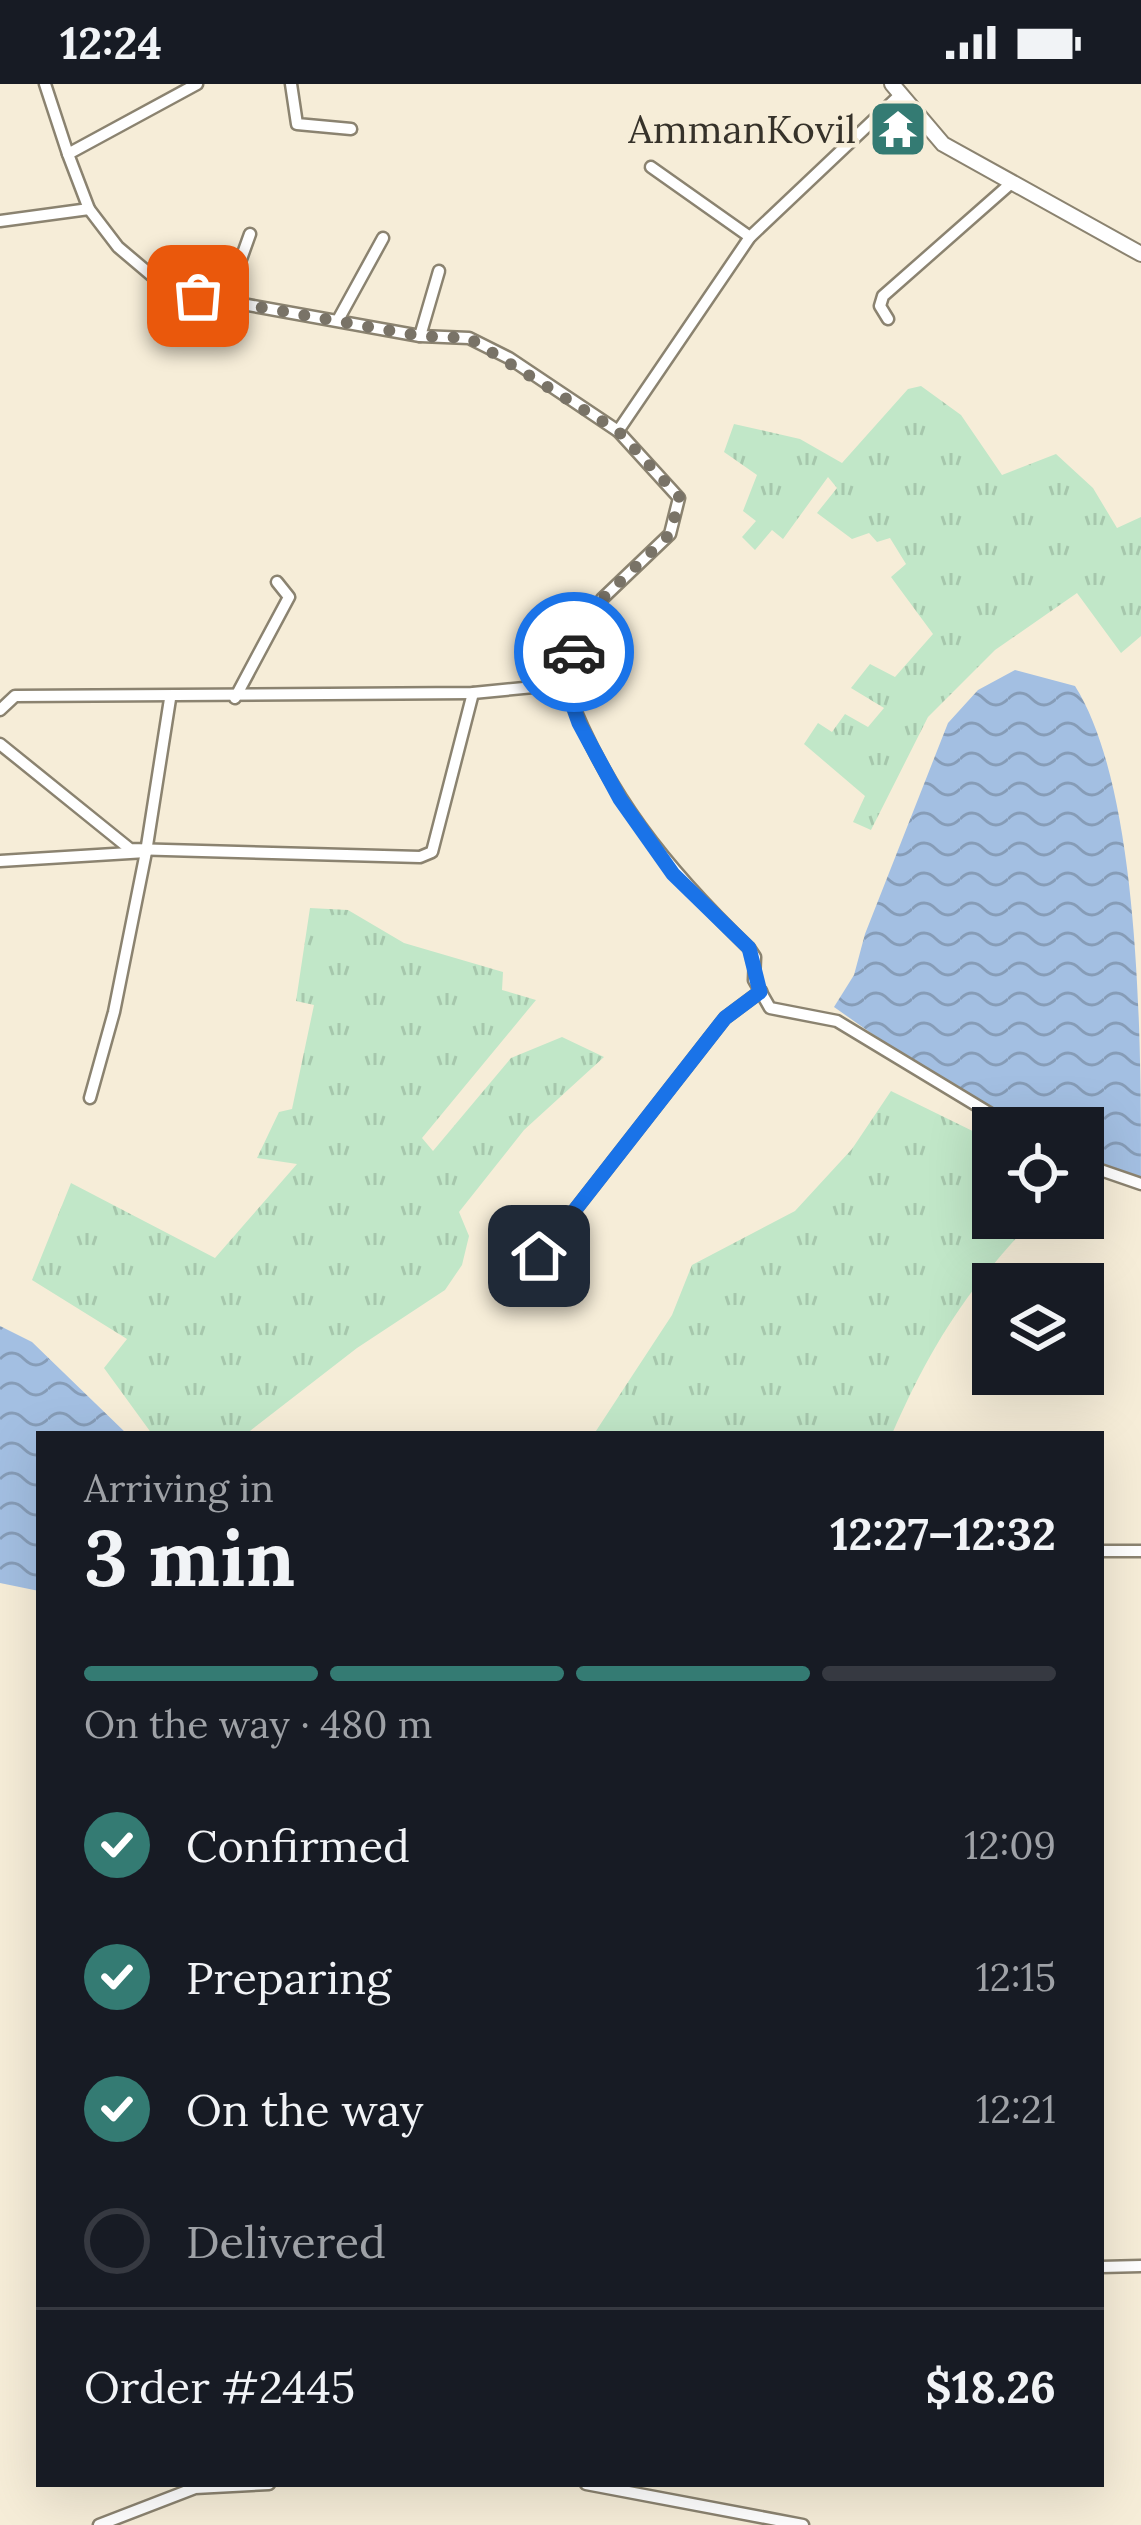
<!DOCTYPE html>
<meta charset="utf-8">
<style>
:root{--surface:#171b24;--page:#20242c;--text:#f1f3f6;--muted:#9ea1a6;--line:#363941;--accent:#347b73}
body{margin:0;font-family:Lora,serif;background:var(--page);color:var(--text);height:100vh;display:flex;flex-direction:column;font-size:45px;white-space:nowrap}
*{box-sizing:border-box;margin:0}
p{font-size:39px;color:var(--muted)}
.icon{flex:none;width:66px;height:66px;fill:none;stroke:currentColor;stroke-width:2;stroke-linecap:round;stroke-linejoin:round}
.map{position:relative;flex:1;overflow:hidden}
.drawer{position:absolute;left:36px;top:1347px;width:1068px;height:1056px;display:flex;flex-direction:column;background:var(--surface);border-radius:0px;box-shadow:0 12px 48px #0002}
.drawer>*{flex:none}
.tools{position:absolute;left:972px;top:1023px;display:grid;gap:24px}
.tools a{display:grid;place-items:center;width:132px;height:132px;border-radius:0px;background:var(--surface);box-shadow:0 12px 48px #0002;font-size:60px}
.pin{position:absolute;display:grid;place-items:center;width:102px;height:102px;color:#fff;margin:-51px;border-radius:24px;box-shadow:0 6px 18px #0006}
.courier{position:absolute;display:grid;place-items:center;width:120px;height:120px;margin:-60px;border:9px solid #1a73e8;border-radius:50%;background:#fff;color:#222;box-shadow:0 3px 15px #0007}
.summary em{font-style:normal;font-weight:700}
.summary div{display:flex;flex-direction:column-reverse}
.summary{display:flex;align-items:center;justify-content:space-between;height:204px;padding:0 48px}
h1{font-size:78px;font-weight:700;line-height:90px}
.bar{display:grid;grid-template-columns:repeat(4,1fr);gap:18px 12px;align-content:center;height:144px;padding:0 48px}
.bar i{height:15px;border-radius:9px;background:var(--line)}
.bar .selected{background:var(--accent)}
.bar p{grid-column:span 4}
.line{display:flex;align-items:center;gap:30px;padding:0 48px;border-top:3px solid var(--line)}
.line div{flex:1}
ol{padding:0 48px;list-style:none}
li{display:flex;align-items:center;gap:36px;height:132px}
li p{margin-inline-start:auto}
li .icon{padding:12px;border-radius:50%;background:var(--accent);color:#fff;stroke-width:4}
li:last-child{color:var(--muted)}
li i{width:66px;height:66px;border:6px solid var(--line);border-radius:50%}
.status{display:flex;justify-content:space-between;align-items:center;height:84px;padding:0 60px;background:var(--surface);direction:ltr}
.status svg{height:33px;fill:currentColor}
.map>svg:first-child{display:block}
</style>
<div class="status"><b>12:24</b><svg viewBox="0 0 49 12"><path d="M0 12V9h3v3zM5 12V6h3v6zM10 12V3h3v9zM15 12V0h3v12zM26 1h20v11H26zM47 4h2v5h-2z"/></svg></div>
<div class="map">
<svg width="1141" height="2441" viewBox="0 0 1141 2441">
<defs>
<pattern id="grass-tufts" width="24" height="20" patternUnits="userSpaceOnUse" patternTransform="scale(3)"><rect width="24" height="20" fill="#c1e7c8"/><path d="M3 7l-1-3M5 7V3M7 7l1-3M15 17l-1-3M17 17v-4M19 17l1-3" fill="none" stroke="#a6c7ac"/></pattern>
<pattern id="water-waves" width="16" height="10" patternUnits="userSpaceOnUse" patternTransform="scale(3)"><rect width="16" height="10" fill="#a3bfe2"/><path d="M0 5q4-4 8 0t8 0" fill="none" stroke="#869cb7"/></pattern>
</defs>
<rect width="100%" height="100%" fill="#f6edd8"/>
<g fill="url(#grass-tufts)">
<path d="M921,302L961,331L1002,391L1056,370L1093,404L1117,444L1141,433V552L1121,569L1077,509L995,566L928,633L871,746L853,738L865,712L804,660L818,639L832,648L845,630L868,643L884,624L851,604L870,580L895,593L933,550L891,493L906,480L890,454L877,458L869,449L852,455L817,429L837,404L828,393L783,455L772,446L755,466L742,453L756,437L743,427L757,391L724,368L734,340L800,355L842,379L908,305Z"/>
<path d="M310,824L348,826L404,859L503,888L502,906L536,916L422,1054L433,1067L511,974L562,953L604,973L524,1046L459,1128L469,1152L462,1181L445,1206L357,1264L246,1350H152L104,1284L127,1255L32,1196L71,1099L215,1174L297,1080L257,1074L279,1028L292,1025L314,921L296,917Z"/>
<path d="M891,1007L993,1057V1134H1035C967,1205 931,1261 892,1350H594L672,1231L692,1181L795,1127L852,1065Z"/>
</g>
<g fill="url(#water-waves)">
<path d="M1015,586L1075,602C1141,707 1141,958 1141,1094L1083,1072V1044H1029L915,980L834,923L854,891L865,850L948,639L978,606Z"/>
<path d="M0,1242L32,1258L127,1350H39V1507L0,1499Z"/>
</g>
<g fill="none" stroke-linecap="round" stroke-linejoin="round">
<defs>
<g id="minor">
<path d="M45,0L68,70"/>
<path d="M291,0L297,40L351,45"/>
<path d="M651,83L750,153"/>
<path d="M89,125L68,70L197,0"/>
<path d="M0,137L89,125L118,163L170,207L420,252L469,254L509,274L618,347L750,153L901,10"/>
<path d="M226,217L250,150"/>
<path d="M888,235L880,222L883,212L1009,101"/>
<path d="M338,236L383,154"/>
<path d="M420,252L439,187"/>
<path d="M565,600C604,708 667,785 749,864L755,873L754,896L770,924L837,937L1014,1044"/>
<path d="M235,614L289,513L277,498"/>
<path d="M0,626L15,612L473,609L565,600L574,568L602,515L670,450L679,414L618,347"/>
<path d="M0,660L130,765L420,773L432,768L473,609"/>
<path d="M0,777L146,768L170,615"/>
<path d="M90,1014L114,928L146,768"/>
<path d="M1083,1080L1141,1100"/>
<path d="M539,1172L725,934L761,907"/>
<path d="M1101,1467H1141"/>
<path d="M1101,2183L1141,2182"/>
<path d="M586,2400L803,2441"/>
<path d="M99,2441L195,2404L269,2400"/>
</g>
<path id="tertiary" d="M892,0L943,60L1141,170"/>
</defs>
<use href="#minor" stroke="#8b8370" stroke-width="15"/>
<use href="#tertiary" stroke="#8b8370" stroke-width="18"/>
<use href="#minor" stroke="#fff" stroke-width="10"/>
<use href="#tertiary" stroke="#fff" stroke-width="14"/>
</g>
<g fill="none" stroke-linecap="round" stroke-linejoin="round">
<path stroke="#797367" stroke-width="12" stroke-dasharray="0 21.6" d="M198,212L420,252L469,254L618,347L680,414L670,450L602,515L574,568"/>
<path stroke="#1a73e8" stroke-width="15" d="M539,1172L725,934L760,908L749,864L673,790L620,715L579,639L565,600L574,568"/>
</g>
<defs>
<symbol id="temple-square" viewBox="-11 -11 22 22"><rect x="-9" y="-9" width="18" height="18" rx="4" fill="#347b73" stroke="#f6edd8"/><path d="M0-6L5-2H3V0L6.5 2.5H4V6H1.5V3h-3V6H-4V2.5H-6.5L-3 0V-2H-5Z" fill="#fff"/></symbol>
</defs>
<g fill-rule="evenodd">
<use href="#temple-square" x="865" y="12" width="66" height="66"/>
</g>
<g text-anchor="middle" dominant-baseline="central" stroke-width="9" stroke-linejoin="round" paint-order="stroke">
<g font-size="39" fill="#36322a" stroke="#f6edd8" text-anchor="end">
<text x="856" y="45">AmmanKovil</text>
</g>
</g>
</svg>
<div class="tools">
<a><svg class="icon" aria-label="locate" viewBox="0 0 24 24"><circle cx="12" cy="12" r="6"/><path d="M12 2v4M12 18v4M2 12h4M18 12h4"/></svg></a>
<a><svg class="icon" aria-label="layers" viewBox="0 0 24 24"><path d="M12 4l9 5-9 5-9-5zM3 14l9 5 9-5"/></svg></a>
</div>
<div class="pin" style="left:198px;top:212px;background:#ea580c"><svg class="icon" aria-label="bag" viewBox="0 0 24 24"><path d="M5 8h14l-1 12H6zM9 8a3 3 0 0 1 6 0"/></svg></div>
<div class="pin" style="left:539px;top:1172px;background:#1f2937"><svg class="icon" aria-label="home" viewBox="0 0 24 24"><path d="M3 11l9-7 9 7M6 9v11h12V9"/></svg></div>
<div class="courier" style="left:574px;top:568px"><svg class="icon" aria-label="car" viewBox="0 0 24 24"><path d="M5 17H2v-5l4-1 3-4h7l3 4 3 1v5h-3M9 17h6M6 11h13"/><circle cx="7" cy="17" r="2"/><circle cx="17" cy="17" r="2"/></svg></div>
<section class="drawer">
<div class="summary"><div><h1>3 min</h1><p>Arriving in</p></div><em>12:27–12:32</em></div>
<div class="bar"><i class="selected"></i><i class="selected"></i><i class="selected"></i><i></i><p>On the way · 480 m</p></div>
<ol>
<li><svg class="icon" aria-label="check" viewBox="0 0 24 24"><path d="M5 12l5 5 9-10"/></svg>Confirmed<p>12:09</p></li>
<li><svg class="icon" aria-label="check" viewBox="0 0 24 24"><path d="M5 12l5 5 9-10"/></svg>Preparing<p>12:15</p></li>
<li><svg class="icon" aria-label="check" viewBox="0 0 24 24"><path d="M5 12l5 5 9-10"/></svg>On the way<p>12:21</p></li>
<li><i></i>Delivered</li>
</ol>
<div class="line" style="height:156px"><div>Order #2445</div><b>$18.26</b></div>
</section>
</div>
